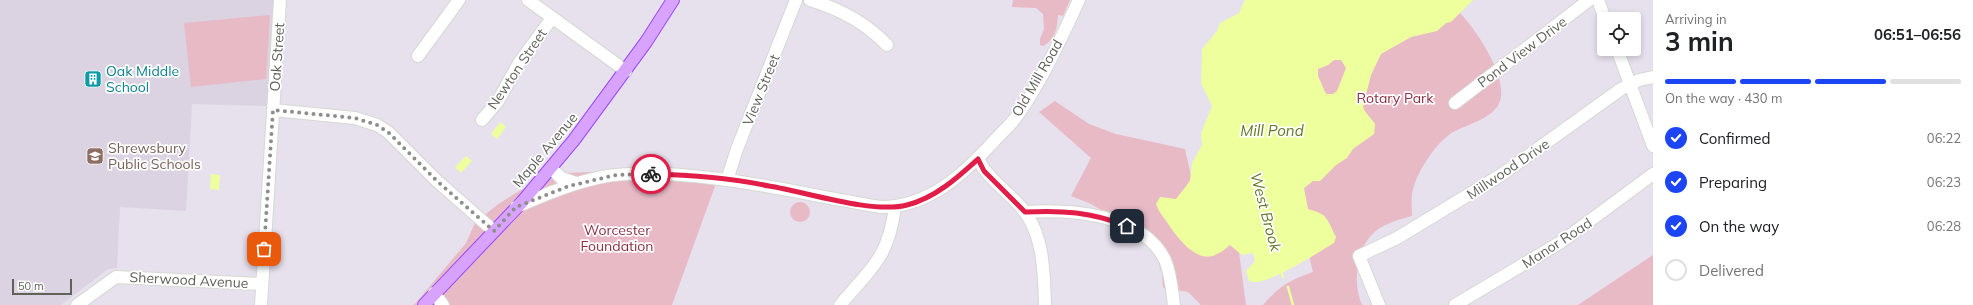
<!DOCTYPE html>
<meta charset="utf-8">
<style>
:root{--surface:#fff;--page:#f6f6f6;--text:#202124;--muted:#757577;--line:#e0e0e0;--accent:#1d45f6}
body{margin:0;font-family:Mulish,sans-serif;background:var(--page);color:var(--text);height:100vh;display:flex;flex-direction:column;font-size:15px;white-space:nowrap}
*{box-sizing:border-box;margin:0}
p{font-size:13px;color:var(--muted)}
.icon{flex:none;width:22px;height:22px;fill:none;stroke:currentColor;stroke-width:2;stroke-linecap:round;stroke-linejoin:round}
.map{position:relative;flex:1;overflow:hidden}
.panel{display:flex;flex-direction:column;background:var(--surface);width:320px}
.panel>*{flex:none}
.controls{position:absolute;left:1597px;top:12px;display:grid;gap:8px}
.controls a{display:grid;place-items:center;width:44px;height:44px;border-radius:4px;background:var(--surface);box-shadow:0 2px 6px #0003;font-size:20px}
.scale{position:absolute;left:12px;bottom:10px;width:60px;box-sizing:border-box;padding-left:4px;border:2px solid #5f6259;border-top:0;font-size:11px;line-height:14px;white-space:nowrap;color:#5f6259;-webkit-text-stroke:3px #fff;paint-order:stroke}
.pin{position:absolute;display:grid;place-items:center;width:34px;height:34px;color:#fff;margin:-17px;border-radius:8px;box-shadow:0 2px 6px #0006}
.courier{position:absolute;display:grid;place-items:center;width:40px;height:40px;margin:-20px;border:3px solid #e11d48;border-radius:50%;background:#fff;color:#222;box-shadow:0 1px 5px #0007}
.headline em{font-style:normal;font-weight:700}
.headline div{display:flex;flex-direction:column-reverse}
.headline{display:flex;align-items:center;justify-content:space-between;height:68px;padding:0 12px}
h1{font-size:26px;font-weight:700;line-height:30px}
.bar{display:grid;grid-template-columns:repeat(4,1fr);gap:6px 4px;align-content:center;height:48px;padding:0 12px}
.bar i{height:5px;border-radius:3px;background:var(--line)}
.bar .selected{background:var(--accent)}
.bar p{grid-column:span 4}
ol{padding:0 12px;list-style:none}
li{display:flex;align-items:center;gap:12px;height:44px}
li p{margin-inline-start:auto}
li .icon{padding:4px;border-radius:50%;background:var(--accent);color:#fff;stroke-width:4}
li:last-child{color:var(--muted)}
li i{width:22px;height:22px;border:2px solid var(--line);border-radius:50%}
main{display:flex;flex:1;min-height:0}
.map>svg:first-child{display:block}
</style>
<main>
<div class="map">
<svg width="1653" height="305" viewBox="0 0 1653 305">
<rect width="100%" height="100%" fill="#e7e0ed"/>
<path fill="#dbd2e2" d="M0,0H275L267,106L192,104L186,211L120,207L117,268L108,269L61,305H0Z"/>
<g fill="#e7bac6">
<path d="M1013,0H1070L1063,16L1058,15C1057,28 1056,39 1043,46L1040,45V39L1044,29L1043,14L1036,8L1012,7Z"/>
<path d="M1440,0C1446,4 1455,8 1460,13C1476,29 1514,85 1497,107C1487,120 1469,124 1455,131C1437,140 1415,174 1412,194C1411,201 1412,209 1412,216C1400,219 1387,223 1377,230C1356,246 1352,282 1362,305H1263C1279,286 1290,280 1313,272L1300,220L1296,192L1328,96L1309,69Z"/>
<path d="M270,15L266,79L191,87L184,23Z"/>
<path d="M1055,101L1089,124L1116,134L1185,149L1204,234L1243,243L1239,252L1246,305H1201L1188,292L1163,288L1162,273L1154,251L1108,214L1089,203L1071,196L1091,158L1039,112Z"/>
<path d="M640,170L719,175L672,305H414L466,243L475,223L497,205L519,191L551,178L567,173Z"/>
<circle cx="800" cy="212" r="10"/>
<path d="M1653,255V305H1578Z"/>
</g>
<g fill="#eeff9e" fill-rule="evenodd">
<path d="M1245,0H1473L1451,22L1446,23L1437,31L1411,37L1381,54L1371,75L1363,106L1364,110L1375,124L1374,134L1353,149L1347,158L1336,165L1320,181H1313L1304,188L1308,209C1328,214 1327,219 1336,237L1334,243C1320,251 1263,289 1249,281L1246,271L1255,261L1253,253L1242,255L1230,245C1226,248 1222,252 1217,254C1193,267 1171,227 1159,211L1156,204L1160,197L1176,199L1190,181L1192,163L1202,145L1201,133L1212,106L1201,83L1202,49L1217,31L1220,23L1239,13ZM1334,60H1341L1346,68L1337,91L1333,94H1326L1318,76V69L1328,65Z"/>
<path d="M500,122L506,127L497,139L491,134Z"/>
<path d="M466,156L472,161L461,173L455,167Z"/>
<path d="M211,174L220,175L219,190L210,189Z"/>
</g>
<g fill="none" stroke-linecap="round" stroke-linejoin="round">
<g stroke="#eeff9e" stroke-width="2.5">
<path d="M1281,270L1283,277"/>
<path d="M1288,287L1293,305"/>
</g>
<defs>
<g id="minor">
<path d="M528,0L626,71"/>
<path d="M810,0C840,9 865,22 887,45"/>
<path d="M1598,0L1605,19"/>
<path d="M1617,49L1653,146"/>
<path d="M418,56L459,0"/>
<path d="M1455,103L1589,0"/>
<path d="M273,110L355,118L377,125L388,132L437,181L494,231"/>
<path d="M482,120L498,101L519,63L552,18"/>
<path d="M978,159C987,178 1006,190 1020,206C1044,232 1044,272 1045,305"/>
<path d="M551,168L561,178L576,183"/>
<path d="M727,180L737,149L796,0"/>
<path d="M516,207C544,195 572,183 602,177C628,172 654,173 681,175C748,180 814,196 881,207C929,207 964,174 995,140C1003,131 1013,123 1019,113C1043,79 1061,38 1079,0"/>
<path d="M1025,212C1069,209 1142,213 1165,260C1171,274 1172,290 1174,305"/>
<path d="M434,293L443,305"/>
<path d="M77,305L116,277L262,284"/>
<path d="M261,305L280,0"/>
<path d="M840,305C872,267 888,259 895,207"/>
<path d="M1379,305L1359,256L1397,238L1501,175L1621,89L1639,80L1653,77"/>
<path d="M1455,305L1561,242L1653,174"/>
</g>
<path id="major" d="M424,305L522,202L574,140L646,42L673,0"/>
</defs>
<use href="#minor" stroke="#d6d9d1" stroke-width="14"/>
<use href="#major" stroke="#9b4afc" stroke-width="14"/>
<use href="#minor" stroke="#fff" stroke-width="12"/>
<use href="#major" stroke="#d8a3ff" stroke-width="12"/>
</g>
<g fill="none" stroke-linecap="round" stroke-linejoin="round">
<path stroke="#8f8e8d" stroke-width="4" stroke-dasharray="0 7.2" d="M264,249L273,110L355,118L377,125L388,132L437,181L494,231L516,207L569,186L616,175L651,174"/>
<path stroke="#e11d48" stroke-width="5" d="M651,174C691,175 731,178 769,186C806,192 872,214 907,205C935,198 957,178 978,159L984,171L1025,212C1062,210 1091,212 1127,226"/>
</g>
<defs>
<symbol id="building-square" viewBox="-11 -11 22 22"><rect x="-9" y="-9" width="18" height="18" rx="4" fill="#0f9aa8" stroke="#fff"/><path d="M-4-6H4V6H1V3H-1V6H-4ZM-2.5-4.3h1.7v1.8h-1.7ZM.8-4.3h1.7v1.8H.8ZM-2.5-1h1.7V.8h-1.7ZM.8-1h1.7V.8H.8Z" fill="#fff"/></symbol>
<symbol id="school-square" viewBox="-11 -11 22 22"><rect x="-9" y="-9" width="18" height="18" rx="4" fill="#8d6e63" stroke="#fff"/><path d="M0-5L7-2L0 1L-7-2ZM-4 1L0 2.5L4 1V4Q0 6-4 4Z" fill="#fff"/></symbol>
</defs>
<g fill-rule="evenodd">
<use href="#building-square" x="83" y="69" width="20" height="20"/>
<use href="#school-square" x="85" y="146" width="20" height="20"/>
</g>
<g text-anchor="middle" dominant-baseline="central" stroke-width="3.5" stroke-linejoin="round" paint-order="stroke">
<g font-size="14" fill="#5f6259" stroke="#fff">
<text transform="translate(1522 52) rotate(-37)">Pond View Drive</text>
<text transform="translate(277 57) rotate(-86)">Oak Street</text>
<text transform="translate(517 69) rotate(-56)">Newton Street</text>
<text transform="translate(1037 78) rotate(-60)">Old Mill Road</text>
<text transform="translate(761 90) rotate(-68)">View Street</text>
<text transform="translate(545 150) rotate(-50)">Maple Avenue</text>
<text transform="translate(1508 169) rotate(-34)">Millwood Drive</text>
<text transform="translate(1557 243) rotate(-33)">Manor Road</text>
<text transform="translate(189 280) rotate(3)">Sherwood Avenue</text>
</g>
<g font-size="14" fill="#0d838f" stroke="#fff" text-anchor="start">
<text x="106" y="71">Oak Middle<tspan x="106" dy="16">School</tspan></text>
</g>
<g font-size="14" fill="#8b2f43" stroke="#fff">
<text x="1395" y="98">Rotary Park</text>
<text x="617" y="230">Worcester<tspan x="617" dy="16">Foundation</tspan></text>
</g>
<g font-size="14" fill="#785e54" stroke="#fff" text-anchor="start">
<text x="108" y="148">Shrewsbury<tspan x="108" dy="16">Public Schools</tspan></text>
</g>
<g font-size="15" font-style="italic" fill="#647726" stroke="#fff">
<text x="1272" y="130">Mill Pond</text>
<text transform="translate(1266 212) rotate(75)">West Brook</text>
</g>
</g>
</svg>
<div class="controls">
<a><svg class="icon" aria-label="locate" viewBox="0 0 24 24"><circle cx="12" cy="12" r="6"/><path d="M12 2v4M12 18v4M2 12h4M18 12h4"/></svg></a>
</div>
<div class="scale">50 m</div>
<div class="pin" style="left:264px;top:249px;background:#ea580c"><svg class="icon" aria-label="bag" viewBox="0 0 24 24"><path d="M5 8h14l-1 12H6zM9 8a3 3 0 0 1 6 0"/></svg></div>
<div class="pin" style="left:1127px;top:226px;background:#1f2937"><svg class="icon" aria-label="home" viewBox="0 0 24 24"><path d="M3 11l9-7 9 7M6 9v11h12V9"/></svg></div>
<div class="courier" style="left:651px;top:174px"><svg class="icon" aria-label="bike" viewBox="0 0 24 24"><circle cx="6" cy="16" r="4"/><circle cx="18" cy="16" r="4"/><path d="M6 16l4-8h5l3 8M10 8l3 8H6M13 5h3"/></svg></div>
</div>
<section class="panel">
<div class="headline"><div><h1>3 min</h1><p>Arriving in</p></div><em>06:51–06:56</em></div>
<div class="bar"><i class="selected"></i><i class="selected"></i><i class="selected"></i><i></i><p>On the way · 430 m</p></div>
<ol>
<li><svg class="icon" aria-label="check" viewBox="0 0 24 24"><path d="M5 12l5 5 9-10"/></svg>Confirmed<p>06:22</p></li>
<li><svg class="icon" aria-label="check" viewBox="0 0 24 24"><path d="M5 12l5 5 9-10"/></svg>Preparing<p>06:23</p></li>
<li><svg class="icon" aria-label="check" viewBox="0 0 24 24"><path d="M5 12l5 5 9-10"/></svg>On the way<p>06:28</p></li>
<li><i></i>Delivered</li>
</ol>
</section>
</main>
